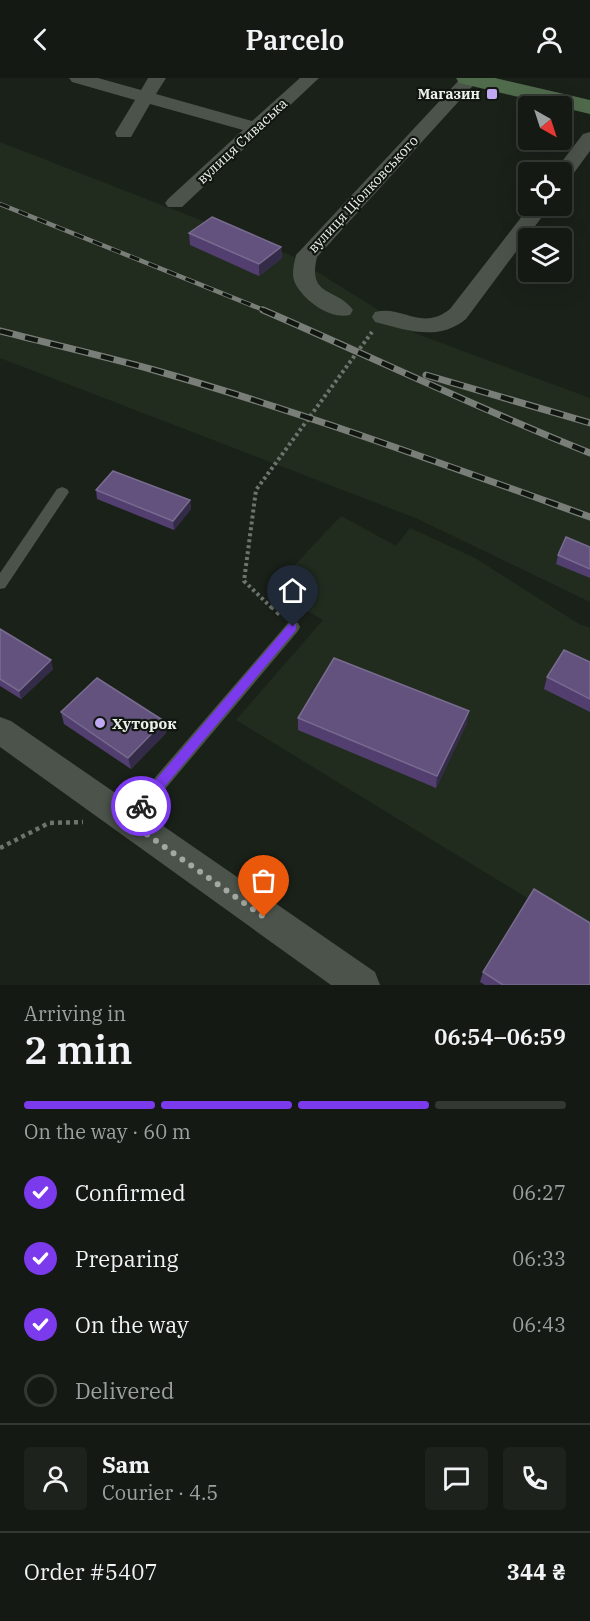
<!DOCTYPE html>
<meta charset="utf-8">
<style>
:root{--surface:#141913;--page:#1d221c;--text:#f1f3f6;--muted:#9da0a0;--line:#333833;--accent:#7c3aed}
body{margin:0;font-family:"IBM Plex Serif",serif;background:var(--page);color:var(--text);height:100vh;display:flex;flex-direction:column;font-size:22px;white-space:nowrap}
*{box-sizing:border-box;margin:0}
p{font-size:20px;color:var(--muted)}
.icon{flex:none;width:33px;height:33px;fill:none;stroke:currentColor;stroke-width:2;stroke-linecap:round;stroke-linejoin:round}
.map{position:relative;height:907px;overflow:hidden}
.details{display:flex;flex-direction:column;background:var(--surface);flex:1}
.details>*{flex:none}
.needle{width:39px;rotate:141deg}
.fabs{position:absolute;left:518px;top:18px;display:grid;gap:12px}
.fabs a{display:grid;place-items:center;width:54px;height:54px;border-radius:6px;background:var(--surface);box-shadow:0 6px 24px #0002,0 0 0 2px var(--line);font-size:30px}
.pin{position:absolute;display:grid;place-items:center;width:51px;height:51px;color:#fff;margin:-62px -26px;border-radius:50% 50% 50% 0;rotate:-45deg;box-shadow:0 0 6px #0007}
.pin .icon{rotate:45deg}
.courier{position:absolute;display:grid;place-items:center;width:60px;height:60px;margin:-30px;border:4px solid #7c3aed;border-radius:50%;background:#fff;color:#222;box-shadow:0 2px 8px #0007}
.summary em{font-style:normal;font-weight:600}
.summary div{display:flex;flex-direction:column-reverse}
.summary{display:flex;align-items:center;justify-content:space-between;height:102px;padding:0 24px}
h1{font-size:39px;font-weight:600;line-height:45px}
.bar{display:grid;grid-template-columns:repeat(4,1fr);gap:9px 6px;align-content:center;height:72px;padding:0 24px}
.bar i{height:8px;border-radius:4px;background:var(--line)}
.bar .current{background:var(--accent)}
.bar p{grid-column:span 4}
.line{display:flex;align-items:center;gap:15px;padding:0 24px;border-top:2px solid var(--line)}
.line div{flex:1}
.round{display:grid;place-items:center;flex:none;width:63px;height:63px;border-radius:6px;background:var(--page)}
ol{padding:0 24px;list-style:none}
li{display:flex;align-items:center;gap:18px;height:66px}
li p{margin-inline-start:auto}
li .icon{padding:6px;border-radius:50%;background:var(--accent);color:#fff;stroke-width:4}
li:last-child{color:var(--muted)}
li i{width:33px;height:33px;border:3px solid var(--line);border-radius:50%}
header{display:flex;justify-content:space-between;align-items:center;height:78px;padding:0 24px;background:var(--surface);font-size:27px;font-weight:600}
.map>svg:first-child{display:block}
</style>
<header><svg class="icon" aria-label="back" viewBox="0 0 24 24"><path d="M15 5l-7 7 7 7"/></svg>Parcelo<svg class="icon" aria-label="person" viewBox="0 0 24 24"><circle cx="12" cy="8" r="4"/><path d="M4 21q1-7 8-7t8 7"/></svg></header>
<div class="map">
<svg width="590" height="907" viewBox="0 0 590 907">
<rect width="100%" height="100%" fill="#1a2119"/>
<g fill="#212c1f">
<path d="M0,64L290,177L417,256L590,320V524L418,441L0,280Z"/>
<path d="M341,438L396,468L410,450L475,480L579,546L590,550V907L550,834L236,642L323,542L271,512Z"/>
</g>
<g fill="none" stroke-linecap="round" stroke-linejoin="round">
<path stroke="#6e746d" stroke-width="4" stroke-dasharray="3 3" stroke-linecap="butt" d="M272,530L244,503L256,412L372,254"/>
<g stroke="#6e746d" stroke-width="4.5" stroke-dasharray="4 4" stroke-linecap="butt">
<path d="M271,528L280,537"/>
<path d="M0,770L49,745L83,744"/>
</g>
<g fill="#4b534a" fill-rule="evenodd">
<path d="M62,409L67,411L69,414L5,510L0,511V495L57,411Z"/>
<path d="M293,543L298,545L300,549L298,553L134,748L128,750L122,748L120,743L122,738L288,545Z"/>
</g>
<g fill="#4b534a" fill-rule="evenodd">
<path d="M69,0H98L141,12L148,0H166L156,16L252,43L300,0H319L182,129H168L165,125L168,121L243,52L150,26L131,59H117L115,55L135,22L72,4Z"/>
<path d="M461,0H480L317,179C307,220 337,209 353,232L350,237C331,242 304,223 295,205C291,196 294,186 296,177Z"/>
<path d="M590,54V73L568,103L561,105V94H554L583,56Z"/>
<path d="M530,128H550L466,241C438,264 407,252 375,244L372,239L375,234C403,227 421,254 450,231Z"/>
<path d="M0,639L11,643L375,894L380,907H331L0,669Z"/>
</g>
<path fill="#506a4c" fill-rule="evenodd" d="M456,0H495L590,22V36L459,5Z"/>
<defs>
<path id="rail-far1" d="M0,126L266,233"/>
<g id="rail">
<path d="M263,232C372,279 479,331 590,375"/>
<path d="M0,253C51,266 103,278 154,292C302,334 446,387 590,439"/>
<path d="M426,297L590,345"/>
</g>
</defs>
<use href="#rail-far1" stroke="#797f78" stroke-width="4.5"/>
<use href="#rail" stroke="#797f78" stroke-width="7"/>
<use href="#rail-far1" stroke="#111710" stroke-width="3" stroke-dasharray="10" stroke-linecap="butt"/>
<use href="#rail" stroke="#111710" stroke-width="4.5" stroke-dasharray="13" stroke-linecap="butt"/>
</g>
<g fill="#523f70">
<path d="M189,155L281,169L282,180L259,198L190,167Z"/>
<path d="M96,412L190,422L191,431L174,452L97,421Z"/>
<path d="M590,469V500L556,486L558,477Z"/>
<path d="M0,551L53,591L21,621L0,608Z"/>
<path d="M590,584V634L544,611L547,599Z"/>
<path d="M61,634L164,643L166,655L131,691L64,646Z"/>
<path d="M298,640L467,645L436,710L298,652Z"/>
<path d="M483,894L590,907H485L480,904Z"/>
</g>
<g fill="#342b48">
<path d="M281,169L282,180L259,198V186Z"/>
<path d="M190,422L191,431L174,452L173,443Z"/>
<path d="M51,582L53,591L21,621L19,613Z"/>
<path d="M469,633L467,645L436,710L437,698Z"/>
<path d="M164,643L166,655L131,691L128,680Z"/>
</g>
<g fill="#62527d" stroke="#786b8f" stroke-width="1.5">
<path d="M212,139L281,169L259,186L189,155Z"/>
<path d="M113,393L190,422L173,443L96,412Z"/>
<path d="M566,459L590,469V491L558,477Z"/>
<path d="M0,551L51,582L19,613L0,601Z"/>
<path d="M564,572L590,584V621L547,599Z"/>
<path d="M334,580L469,633L437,698L298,640Z"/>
<path d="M97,600L164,643L128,680L61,634Z"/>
<path d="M534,811L590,845V907H503L483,894Z"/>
</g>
<path fill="#7c3aed" d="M293,545L296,546V552L145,732H136V725L289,546Z"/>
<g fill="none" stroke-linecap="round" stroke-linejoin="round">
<path stroke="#a2a8a2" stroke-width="6" stroke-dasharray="0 10.8" d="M141,728L128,743L264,839"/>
</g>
<g fill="#c1a8f3" stroke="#111710" stroke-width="2">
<rect x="486" y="10" width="12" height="12" rx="3"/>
<circle cx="100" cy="645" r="6"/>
</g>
<g text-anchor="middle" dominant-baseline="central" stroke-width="4.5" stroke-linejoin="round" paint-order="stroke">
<g font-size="14" font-weight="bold" fill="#ecf0eb" stroke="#111710" text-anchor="end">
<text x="480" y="16">Магазин</text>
</g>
<g font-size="14" fill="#ecf0eb" stroke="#111710">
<text transform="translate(242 63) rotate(-43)">вулиця Сиваська</text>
<text transform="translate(363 116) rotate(-47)">вулиця Ціолковського</text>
</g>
<g font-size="15" font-weight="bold" fill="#ecf0eb" stroke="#111710" text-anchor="start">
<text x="112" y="645">Хуторок</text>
</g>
</g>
</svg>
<div class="fabs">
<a><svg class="needle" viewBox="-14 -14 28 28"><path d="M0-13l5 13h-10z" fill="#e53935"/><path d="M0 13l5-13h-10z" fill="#9da0a0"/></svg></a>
<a><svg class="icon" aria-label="locate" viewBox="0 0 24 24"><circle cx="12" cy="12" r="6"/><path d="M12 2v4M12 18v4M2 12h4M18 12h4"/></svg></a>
<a><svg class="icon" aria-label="layers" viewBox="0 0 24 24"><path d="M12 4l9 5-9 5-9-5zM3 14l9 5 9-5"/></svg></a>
</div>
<div class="pin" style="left:264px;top:839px;background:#ea580c"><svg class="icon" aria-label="bag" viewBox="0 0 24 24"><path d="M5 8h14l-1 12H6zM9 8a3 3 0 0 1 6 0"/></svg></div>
<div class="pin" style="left:293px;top:549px;background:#1f2937"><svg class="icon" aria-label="home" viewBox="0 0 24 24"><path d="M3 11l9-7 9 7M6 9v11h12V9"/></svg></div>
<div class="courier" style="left:141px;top:728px"><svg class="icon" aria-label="bike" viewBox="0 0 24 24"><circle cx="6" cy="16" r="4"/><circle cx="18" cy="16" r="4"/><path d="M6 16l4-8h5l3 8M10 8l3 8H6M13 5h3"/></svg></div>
</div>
<section class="details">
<div class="summary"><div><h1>2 min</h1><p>Arriving in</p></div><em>06:54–06:59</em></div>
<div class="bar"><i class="current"></i><i class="current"></i><i class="current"></i><i></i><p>On the way · 60 m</p></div>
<ol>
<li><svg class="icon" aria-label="check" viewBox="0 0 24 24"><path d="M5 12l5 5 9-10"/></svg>Confirmed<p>06:27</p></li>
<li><svg class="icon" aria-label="check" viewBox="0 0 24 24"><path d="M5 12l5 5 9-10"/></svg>Preparing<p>06:33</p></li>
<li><svg class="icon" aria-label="check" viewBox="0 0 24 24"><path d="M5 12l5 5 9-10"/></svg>On the way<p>06:43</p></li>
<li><i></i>Delivered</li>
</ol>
<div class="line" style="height:108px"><a class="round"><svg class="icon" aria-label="person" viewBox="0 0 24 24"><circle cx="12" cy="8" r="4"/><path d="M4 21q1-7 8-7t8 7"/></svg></a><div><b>Sam</b><p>Courier · 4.5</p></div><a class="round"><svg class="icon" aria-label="chat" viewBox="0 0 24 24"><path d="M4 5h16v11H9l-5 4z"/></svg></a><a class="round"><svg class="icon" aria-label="phone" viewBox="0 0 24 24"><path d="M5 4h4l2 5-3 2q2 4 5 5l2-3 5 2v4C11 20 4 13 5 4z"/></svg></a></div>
<div class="line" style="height:78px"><div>Order #5407</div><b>344 ₴</b></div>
</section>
